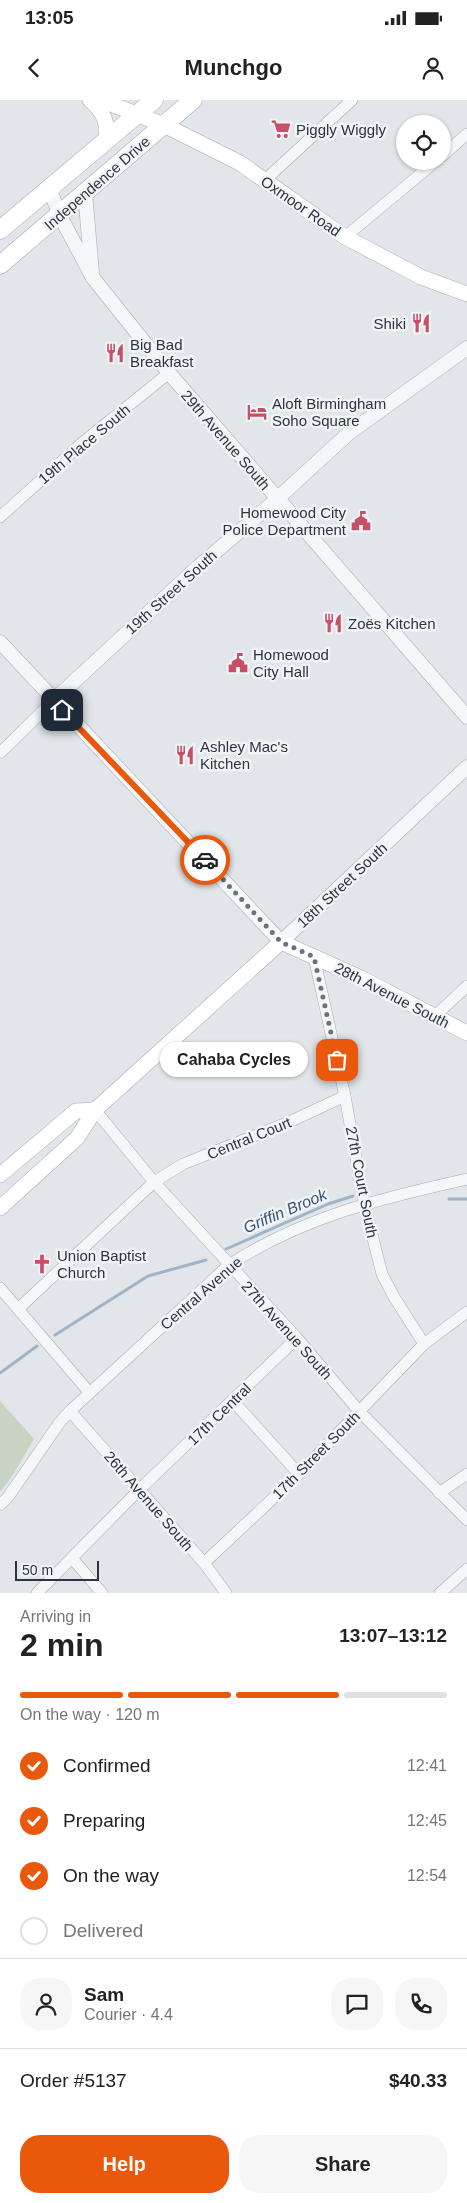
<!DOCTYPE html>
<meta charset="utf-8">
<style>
:root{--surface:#fff;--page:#f6f6f6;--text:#222;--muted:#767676;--line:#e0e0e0;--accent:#ea580c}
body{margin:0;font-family:Helvetica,sans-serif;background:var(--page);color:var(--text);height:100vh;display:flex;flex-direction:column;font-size:19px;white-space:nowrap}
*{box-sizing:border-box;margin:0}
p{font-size:16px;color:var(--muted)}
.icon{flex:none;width:28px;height:28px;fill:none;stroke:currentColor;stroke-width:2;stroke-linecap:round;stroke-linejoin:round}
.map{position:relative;height:1493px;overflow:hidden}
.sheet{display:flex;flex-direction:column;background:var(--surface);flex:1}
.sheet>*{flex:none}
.fabs{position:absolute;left:396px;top:15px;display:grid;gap:10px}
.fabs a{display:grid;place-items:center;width:55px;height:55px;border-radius:50%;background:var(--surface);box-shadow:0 1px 4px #0004;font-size:25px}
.scale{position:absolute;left:15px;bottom:12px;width:84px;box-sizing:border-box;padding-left:5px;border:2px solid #2b3440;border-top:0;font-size:14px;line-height:18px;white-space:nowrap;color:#2b3440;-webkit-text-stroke:4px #f1f4f7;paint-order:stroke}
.pin{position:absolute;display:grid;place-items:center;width:42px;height:42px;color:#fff;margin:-21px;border-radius:10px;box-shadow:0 2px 8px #0006}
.courier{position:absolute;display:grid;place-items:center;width:50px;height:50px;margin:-25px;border:4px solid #ea580c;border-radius:50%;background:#fff;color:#222;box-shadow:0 1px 6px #0007}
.bubble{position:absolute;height:35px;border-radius:18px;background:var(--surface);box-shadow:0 1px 4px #0004;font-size:16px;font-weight:700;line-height:35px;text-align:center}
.head em{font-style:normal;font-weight:700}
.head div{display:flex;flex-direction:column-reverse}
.head{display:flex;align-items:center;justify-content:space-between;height:85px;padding:0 20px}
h1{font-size:32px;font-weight:700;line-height:38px}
.bar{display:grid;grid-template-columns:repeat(4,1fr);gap:8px 5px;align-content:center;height:60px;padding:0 20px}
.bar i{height:6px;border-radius:4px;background:var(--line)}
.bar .current{background:var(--accent)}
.bar p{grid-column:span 4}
.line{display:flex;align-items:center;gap:12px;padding:0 20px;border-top:1px solid var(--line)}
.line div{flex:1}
.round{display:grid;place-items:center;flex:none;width:52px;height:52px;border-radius:20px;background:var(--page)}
ol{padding:0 20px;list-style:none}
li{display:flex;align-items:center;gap:15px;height:55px}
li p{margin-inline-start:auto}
li .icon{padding:5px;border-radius:50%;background:var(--accent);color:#fff;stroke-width:4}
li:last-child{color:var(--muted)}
li i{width:28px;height:28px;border:2px solid var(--line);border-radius:50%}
.primary-button{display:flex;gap:10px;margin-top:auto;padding:10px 20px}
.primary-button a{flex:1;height:58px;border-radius:20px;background:var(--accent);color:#fff;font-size:20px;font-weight:700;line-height:58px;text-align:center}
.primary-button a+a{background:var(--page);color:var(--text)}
.status{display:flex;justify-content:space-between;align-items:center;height:35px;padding:0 25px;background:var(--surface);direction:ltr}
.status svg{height:14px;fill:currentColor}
header{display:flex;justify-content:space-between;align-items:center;height:65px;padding:0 20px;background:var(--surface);font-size:22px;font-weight:700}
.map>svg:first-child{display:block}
</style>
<div class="status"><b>13:05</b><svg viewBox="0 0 49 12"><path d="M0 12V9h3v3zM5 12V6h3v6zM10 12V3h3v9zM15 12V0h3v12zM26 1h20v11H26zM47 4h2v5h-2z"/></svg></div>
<header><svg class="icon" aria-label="back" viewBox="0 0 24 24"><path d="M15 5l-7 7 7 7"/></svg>Munchgo<svg class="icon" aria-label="person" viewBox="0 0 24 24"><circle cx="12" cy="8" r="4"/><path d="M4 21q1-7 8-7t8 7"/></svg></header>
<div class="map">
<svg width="467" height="1493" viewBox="0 0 467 1493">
<rect width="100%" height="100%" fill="#e2e5e9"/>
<path fill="#c8d3c3" d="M0,1301L34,1339L12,1376L0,1392Z"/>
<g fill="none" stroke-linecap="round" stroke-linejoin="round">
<g stroke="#9fb4c7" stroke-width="3">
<path d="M449,1099H467"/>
<path d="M226,1149L328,1104L353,1096"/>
<path d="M55,1235L148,1176L206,1160"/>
<path d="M0,1273L37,1246"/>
</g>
<defs>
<g id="minor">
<path d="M442,56L467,34"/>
<path d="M265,80L352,0"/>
<path d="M345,137L436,61"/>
<path d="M0,417L82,343L169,273"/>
<path d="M0,653L53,601"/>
<path d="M314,857L345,996L364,1103L382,1174L394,1197L424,1244L467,1212"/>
<path d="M434,917L467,886"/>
<path d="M95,1010L154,1082L297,1238L359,1311L467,1420"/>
<path d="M0,1188L89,1292"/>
<path d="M18,1209L154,1082L183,1064L289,1022L345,996"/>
<path d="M233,1301L299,1374"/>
<path d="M70,1311L204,1463L226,1493"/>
<path d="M439,1393L467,1374"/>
<path d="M0,1405L8,1397L60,1322L70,1311L229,1165C303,1117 381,1098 467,1079"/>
<path d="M72,1458L102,1493"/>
<path d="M204,1463L299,1374L424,1244"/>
<path d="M37,1493L139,1390L297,1238"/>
<path d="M440,1493L467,1469"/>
</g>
<g id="tertiary">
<path d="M50,90L60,116L93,178L169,273L467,617"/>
<path d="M85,93L92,172"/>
<path d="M0,542L281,842L467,667"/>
<path d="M53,601L198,467L277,399L349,333L467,248"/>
</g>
<g id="secondary">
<path d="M90,0C105,13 108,23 106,42"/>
<path d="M101,0L164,25L240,63L345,137L421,177L467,194"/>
<path d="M0,1075L76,1011L95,1010"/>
<path d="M0,1108L77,1038L95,1010L281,842L361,878L467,933"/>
</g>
<g id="primary">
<path d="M0,130L154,0"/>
<path d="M0,165L193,0"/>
</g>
</defs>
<use href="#minor" stroke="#a7acb3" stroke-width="12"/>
<use href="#tertiary" stroke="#a7acb3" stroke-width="15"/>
<use href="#secondary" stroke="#a7acb3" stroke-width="16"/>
<use href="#primary" stroke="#a2aab4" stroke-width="19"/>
<use href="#minor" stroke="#f4f6f8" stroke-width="11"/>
<use href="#tertiary" stroke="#f4f6f8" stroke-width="14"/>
<use href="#secondary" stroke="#fff" stroke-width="15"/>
<use href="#primary" stroke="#fff" stroke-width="18"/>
</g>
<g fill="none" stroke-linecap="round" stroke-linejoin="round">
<path stroke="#6b727b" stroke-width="5" stroke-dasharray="0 9" d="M205,760L281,842L314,857L337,960"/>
<path stroke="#ea580c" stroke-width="6" d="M62,610L205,760"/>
</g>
<defs>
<symbol id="supermarket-bare" viewBox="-9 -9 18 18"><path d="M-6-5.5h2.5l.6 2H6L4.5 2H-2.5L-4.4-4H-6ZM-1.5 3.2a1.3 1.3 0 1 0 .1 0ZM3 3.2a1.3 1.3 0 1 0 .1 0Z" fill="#c55067" stroke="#f1f4f7" stroke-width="2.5" paint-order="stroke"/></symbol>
<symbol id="restaurant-bare" viewBox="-9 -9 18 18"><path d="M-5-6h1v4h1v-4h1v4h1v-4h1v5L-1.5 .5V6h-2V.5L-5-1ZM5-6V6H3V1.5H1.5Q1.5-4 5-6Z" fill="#c55067" stroke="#f1f4f7" stroke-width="2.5" paint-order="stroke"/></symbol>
<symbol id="hotel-bare" viewBox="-9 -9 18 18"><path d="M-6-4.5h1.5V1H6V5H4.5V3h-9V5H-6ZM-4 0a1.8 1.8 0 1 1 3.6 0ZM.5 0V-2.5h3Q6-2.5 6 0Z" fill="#c55067" stroke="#f1f4f7" stroke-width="2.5" paint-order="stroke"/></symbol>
<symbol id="civic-bare" viewBox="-9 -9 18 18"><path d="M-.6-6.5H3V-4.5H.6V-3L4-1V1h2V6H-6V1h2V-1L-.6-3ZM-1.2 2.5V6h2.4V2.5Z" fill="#c55067" stroke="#f1f4f7" stroke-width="2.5" paint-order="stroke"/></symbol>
<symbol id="church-bare" viewBox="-9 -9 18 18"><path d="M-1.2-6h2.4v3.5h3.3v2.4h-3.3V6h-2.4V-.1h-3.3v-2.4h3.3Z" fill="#c55067" stroke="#f1f4f7" stroke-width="2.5" paint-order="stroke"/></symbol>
</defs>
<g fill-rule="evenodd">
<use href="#supermarket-bare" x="267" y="15" width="28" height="28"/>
<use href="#restaurant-bare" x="407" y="209" width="28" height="28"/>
<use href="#restaurant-bare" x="101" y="239" width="28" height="28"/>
<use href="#hotel-bare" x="243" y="298" width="28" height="28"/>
<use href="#civic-bare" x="347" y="407" width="28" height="28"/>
<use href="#restaurant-bare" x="319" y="509" width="28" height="28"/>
<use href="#civic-bare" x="224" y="549" width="28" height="28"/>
<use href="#restaurant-bare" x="171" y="641" width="28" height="28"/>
<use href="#church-bare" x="28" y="1150" width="28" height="28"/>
</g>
<g text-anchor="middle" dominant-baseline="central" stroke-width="5" stroke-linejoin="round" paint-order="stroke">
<g font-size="15" fill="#2b3440" stroke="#f1f4f7" text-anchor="start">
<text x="296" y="29">Piggly Wiggly</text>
<text x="406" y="223" text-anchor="end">Shiki</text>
<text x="130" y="244">Big Bad<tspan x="130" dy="17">Breakfast</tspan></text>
<text x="272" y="303">Aloft Birmingham<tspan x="272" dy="17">Soho Square</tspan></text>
<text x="346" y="412" text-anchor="end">Homewood City<tspan x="346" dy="17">Police Department</tspan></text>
<text x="348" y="523">Zoës Kitchen</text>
<text x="253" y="554">Homewood<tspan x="253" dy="17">City Hall</tspan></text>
<text x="200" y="646">Ashley Mac's<tspan x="200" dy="17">Kitchen</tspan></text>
<text x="57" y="1155">Union Baptist<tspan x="57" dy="17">Church</tspan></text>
</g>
<g font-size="15" fill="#2b3440" stroke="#f1f4f7">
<text transform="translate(97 83) rotate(-41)">Independence Drive</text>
<text transform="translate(301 106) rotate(35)">Oxmoor Road</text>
<text transform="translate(226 340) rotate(49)">29th Avenue South</text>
<text transform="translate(84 344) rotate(-40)">19th Place South</text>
<text transform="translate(171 492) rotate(-42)">19th Street South</text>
<text transform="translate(342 785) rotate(-43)">18th Street South</text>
<text transform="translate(392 895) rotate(27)">28th Avenue South</text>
<text transform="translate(249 1038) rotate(-22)">Central Court</text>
<text transform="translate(362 1082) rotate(79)">27th Court South</text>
<text transform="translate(201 1193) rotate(-41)">Central Avenue</text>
<text transform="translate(287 1230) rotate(48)">27th Avenue South</text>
<text transform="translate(219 1314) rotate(-44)">17th Central</text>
<text transform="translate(316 1355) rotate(-45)">17th Street South</text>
<text transform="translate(149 1401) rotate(49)">26th Avenue South</text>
</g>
<g font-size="16" font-style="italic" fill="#385471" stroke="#f1f4f7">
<text transform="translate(285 1111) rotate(-23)">Griffin Brook</text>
</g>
</g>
</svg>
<div class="fabs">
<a><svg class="icon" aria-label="locate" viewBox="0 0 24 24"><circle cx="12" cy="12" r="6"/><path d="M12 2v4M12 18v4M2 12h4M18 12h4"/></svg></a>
</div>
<div class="scale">50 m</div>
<div class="pin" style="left:337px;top:960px;background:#ea580c"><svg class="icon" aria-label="bag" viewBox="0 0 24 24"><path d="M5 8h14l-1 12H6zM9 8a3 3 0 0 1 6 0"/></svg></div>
<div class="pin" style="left:62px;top:610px;background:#1f2937"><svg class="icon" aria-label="home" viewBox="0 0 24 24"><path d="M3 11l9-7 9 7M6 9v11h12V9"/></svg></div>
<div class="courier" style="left:205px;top:760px"><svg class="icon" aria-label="car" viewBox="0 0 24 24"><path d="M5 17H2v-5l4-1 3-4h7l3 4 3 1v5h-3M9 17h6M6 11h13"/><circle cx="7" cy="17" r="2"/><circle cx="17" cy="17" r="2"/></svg></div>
<div class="bubble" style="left:160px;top:942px;width:148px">Cahaba Cycles</div>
</div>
<section class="sheet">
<div class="head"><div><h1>2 min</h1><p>Arriving in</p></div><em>13:07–13:12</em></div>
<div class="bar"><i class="current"></i><i class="current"></i><i class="current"></i><i></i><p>On the way · 120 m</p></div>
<ol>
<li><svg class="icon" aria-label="check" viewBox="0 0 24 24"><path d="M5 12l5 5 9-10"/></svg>Confirmed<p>12:41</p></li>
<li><svg class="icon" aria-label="check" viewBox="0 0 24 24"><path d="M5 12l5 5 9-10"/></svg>Preparing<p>12:45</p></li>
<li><svg class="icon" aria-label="check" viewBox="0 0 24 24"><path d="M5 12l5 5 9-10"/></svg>On the way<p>12:54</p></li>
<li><i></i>Delivered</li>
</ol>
<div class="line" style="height:90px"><a class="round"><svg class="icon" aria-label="person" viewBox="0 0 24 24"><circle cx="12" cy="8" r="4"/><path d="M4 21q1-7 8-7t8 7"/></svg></a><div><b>Sam</b><p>Courier · 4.4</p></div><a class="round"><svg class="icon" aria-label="chat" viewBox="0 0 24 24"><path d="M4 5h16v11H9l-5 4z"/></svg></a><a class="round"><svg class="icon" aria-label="phone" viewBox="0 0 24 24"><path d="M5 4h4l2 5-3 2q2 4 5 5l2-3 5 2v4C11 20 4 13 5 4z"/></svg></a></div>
<div class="line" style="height:65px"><div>Order #5137</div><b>$40.33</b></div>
<div class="primary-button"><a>Help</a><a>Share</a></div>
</section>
